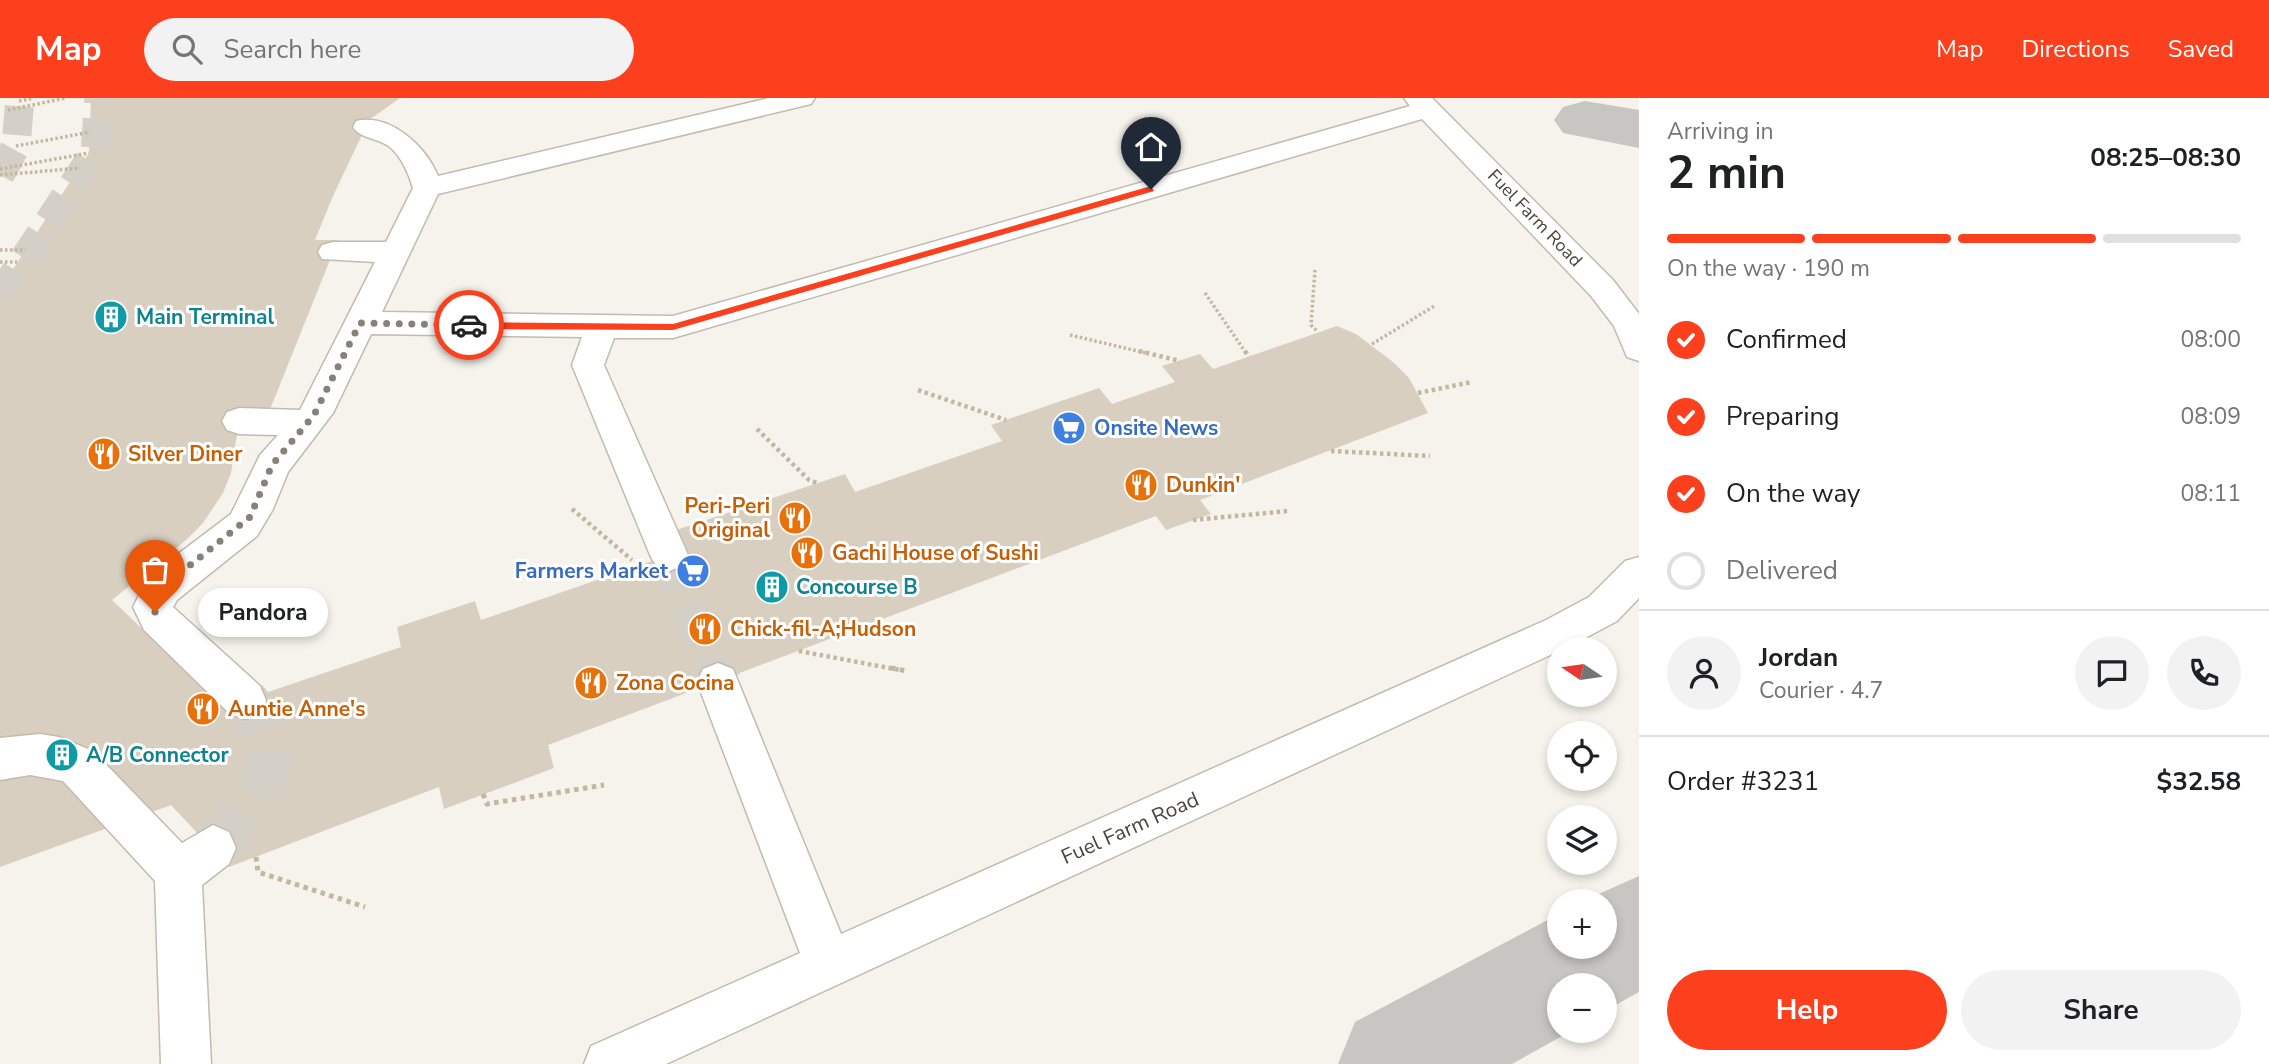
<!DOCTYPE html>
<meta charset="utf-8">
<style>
:root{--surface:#fff;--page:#f2f2f2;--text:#202124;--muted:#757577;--line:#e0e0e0;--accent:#fc3f1d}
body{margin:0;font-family:"Nunito Sans",sans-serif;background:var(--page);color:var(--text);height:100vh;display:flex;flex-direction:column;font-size:26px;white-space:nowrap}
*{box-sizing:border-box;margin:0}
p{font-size:23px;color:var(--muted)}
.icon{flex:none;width:38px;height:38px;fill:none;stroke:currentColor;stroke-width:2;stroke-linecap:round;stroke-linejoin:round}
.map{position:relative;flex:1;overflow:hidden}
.details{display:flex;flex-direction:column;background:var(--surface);width:630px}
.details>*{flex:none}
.needle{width:46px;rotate:283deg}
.buttons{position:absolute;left:1547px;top:539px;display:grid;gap:14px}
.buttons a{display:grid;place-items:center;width:70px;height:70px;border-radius:50%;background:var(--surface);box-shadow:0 4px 10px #0003;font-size:35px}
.pin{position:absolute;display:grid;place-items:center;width:60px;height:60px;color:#fff;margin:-72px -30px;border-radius:50% 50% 50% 0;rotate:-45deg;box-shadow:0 0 7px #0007}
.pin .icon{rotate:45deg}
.courier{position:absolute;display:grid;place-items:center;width:70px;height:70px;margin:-35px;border:5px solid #fc3f1d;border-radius:50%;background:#fff;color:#222;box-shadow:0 2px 9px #0007}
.bubble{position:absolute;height:49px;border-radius:24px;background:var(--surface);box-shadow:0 4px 10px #0003;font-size:23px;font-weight:700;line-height:49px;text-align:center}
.summary em{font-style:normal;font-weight:700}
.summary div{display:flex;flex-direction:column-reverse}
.summary{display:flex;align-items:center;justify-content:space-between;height:119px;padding:0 28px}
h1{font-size:46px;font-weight:700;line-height:52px}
.bar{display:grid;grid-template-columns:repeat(4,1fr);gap:10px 7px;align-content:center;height:84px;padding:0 28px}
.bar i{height:9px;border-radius:5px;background:var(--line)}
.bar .active{background:var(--accent)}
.bar p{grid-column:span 4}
.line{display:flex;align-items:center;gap:18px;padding:0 28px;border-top:2px solid var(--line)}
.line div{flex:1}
.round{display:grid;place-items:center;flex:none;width:74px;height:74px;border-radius:37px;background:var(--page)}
ol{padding:0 28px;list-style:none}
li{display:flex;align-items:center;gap:21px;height:77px}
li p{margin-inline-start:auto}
li .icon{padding:7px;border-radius:50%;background:var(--accent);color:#fff;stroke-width:4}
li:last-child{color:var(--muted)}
li i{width:38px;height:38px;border:4px solid var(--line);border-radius:50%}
.cta{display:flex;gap:14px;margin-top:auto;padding:14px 28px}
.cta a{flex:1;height:80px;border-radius:42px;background:var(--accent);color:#fff;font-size:28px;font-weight:700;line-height:80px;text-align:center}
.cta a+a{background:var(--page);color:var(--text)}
header{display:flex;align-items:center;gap:42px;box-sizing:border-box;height:98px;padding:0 35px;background:var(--accent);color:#fff}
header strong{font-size:33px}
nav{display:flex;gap:38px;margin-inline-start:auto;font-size:24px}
.search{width:490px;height:63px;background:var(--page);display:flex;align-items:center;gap:18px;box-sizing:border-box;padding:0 24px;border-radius:38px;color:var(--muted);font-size:26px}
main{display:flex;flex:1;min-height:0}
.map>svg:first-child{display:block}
</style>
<header>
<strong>Map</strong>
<div class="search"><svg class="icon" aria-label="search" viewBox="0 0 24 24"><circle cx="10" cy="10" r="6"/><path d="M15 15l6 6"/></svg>Search here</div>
<nav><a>Map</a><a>Directions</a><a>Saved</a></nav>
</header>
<main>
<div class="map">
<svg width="1639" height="966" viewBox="0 0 1639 966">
<rect width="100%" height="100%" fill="#f6f3ec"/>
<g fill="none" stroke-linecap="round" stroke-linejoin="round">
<g fill="#c8c6c3" fill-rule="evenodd">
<path d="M1585,3L1639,12V50L1563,35L1554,22L1563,9Z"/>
<path d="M1639,778V894L1605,913V887H1559V933H1571L1512,966H1338L1355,924L1559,816V849H1605V803H1583Z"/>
</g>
</g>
<path fill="#d8cfc1" d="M91,0H400L369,22L333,98L315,142H338L269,314L239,323L231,375L223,395L203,425L185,443L112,502L224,609L401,549L397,529L475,503L481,522L684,452L676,432L845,376L855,394L1002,343L991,327L1099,290L1112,306L1175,284L1162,268L1200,256L1213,271L1337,228L1356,236L1393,264L1409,280L1428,315L1200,402L1211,416L1166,432L1156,418L548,647L554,670L444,711L439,689L229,769L171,707L0,769V191L89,55Z"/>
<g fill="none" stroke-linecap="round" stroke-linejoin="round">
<path stroke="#d4d0c8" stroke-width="29" stroke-dasharray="29 15" stroke-linecap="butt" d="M0,197L95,54L99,0"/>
<path stroke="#d4d0c8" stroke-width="37" stroke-dasharray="37 18" stroke-linecap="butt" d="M669,457L713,572"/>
<g stroke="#d4d0c8" stroke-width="46" stroke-dasharray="46 23" stroke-linecap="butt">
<path d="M713,570L718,584"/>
<path d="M213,750C259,706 293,659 245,602"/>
</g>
<path stroke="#d4d0c8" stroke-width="29" stroke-dasharray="29 15" stroke-linecap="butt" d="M0,77L16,48L20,0"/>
<defs>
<g id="minor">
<path d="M769,0H815L811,6L438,96L382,214L673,218L1410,8L1404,0H1432L1613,182L1639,216V263L1627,259L1614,228L1591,198L1422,21L673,240H614L604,267L688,457L682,468L669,473L656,468L650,457L572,267L582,239L371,236L333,315L288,374L273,411L257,438L177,502L173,509L260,588L266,602L260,616L245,621L230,616L144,532L133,509L149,478L231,416L260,357L278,337L239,336L227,332L222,323L227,314L239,310L300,312L375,164L322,161L318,154L322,147L333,144H386L413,90C409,76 400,55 387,47C376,40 360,40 353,29L356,23C391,15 426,49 438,78Z"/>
<path d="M1639,459V500L1617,523L1574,546L666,966H584L591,948L800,855L697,584L703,571L718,565L733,571L841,836L1546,522L1589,499L1625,463Z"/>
<path d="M40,636L59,639L93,653L182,745L213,727L229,734L236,750L229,766L202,787L211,966H161L155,783L63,683L30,677L0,682V640Z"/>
</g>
</defs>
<use href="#minor" stroke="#c2bbae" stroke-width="3"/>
<g stroke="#c4b79f" stroke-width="3.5" stroke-dasharray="2.5 2.5" stroke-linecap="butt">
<path d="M19,3L34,0"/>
<path d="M8,12L66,0"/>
<path d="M16,48L90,34"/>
<path d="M0,71L89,55"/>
<path d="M0,77L80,70"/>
<path d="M0,152H26"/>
<path d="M0,164H17"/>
<path d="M1315,172L1311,227L1318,234"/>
<path d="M1205,195L1246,255"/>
<path d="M1070,237L1146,255"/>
<path d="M1372,246L1436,207"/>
</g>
<g stroke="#c4b79f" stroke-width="4.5" stroke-dasharray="3.5 3.5" stroke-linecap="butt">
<path d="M1139,253L1180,263"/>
<path d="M1245,253L1249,259"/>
<path d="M918,292L1006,322"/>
<path d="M1418,295L1472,284"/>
<path d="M757,331L809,382L817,385"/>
<path d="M1331,353L1430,358"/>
<path d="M572,411L632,462"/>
<path d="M1193,422L1288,413"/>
<path d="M799,553L900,572"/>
</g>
<g stroke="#c4b79f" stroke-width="5" stroke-dasharray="4.5 4.5" stroke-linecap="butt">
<path d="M891,570L907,573"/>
<path d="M483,696L487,706L604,687"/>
<path d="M256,759L258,774L365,809"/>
</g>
<use href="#minor" fill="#fff" fill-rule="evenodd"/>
</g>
<path fill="#fc3f1d" d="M1151,88L1154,93L673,232L469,231L464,227L469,224L673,226Z"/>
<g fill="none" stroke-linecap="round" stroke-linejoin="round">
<path stroke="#878178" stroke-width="7" stroke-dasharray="0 12.6" d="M155,514L154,503L163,489L250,419L272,367L314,317L360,225L469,227"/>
</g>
<defs>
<symbol id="building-disc" viewBox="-11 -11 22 22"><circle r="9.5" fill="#0f9aa8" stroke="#fff"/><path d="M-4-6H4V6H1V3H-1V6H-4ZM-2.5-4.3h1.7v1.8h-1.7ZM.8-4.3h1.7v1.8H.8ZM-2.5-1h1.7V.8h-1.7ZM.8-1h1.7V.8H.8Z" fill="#fff"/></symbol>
<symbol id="supermarket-disc" viewBox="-11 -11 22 22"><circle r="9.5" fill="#3f7fe0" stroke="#fff"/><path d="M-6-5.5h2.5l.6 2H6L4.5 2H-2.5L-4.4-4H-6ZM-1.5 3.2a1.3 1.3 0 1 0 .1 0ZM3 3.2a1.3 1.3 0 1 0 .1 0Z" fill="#fff"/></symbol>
<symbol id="restaurant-disc" viewBox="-11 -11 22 22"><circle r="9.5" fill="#e8710a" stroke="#fff"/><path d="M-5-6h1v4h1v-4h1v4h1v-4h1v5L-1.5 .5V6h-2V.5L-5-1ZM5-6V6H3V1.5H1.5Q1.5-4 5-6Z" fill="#fff"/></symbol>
</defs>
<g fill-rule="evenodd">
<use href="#building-disc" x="92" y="200" width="38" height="38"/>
<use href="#supermarket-disc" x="1050" y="311" width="38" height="38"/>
<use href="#restaurant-disc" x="85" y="337" width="38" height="38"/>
<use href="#restaurant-disc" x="1122" y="368" width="38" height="38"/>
<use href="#restaurant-disc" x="776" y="401" width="38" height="38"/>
<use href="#restaurant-disc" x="788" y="436" width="38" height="38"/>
<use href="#supermarket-disc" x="674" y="454" width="38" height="38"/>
<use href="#building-disc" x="753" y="470" width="38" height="38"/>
<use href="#restaurant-disc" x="686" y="512" width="38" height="38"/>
<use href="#restaurant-disc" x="572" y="566" width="38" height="38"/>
<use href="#restaurant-disc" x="184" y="592" width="38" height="38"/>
<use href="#building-disc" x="43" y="638" width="38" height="38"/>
</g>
<g text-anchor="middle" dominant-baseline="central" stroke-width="6" stroke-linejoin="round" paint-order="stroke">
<g font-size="18" fill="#4b4439" stroke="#fff">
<text transform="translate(1535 120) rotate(46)">Fuel Farm Road</text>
</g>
<g font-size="21" font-weight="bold" fill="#0d838f" stroke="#fff" text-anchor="start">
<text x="136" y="219">Main Terminal</text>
<text x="796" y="489">Concourse B</text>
<text x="86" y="657">A/B Connector</text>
</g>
<g font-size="21" font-weight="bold" fill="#366cbe" stroke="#fff" text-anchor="start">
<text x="1094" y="330">Onsite News</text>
<text x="668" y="473" text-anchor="end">Farmers Market</text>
</g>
<g font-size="21" font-weight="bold" fill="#c56008" stroke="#fff" text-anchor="start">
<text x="128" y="356">Silver Diner</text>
<text x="1166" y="387">Dunkin'</text>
<text x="770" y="408" text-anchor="end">Peri-Peri<tspan x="770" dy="24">Original</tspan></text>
<text x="832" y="455">Gachi House of Sushi</text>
<text x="730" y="531">Chick-fil-A;Hudson</text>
<text x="616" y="585">Zona Cocina</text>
<text x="228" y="611">Auntie Anne's</text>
</g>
<g font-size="21" fill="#4b4439" stroke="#fff">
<text transform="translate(1130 730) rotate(-24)">Fuel Farm Road</text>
</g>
</g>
</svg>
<div class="buttons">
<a><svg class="needle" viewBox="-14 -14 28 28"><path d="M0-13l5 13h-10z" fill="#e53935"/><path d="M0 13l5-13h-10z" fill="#757577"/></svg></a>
<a><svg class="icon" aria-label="locate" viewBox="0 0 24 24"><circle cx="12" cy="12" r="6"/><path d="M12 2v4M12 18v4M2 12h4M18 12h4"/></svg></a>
<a><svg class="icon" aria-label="layers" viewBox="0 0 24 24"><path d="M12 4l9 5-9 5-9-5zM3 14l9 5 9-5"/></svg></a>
<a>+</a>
<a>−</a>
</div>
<div class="pin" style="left:155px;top:514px;background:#ea580c"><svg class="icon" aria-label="bag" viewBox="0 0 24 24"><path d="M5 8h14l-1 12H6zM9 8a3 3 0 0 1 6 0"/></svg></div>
<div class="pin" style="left:1151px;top:91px;background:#1f2937"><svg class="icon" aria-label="home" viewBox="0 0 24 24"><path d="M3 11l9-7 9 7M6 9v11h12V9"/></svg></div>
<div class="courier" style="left:469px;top:227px"><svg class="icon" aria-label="car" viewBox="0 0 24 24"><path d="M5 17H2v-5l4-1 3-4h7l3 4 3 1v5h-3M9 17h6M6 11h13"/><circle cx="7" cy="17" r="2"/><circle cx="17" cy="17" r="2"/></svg></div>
<div class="bubble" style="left:198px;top:490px;width:130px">Pandora</div>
</div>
<section class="details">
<div class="summary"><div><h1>2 min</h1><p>Arriving in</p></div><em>08:25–08:30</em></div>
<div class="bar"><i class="active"></i><i class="active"></i><i class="active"></i><i></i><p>On the way · 190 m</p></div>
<ol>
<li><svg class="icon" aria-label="check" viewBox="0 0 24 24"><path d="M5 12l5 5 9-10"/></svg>Confirmed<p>08:00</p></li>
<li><svg class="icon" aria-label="check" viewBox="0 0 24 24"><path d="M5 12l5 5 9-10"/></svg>Preparing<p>08:09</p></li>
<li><svg class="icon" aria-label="check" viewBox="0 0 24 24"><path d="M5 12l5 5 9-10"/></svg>On the way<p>08:11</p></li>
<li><i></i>Delivered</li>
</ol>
<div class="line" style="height:126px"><a class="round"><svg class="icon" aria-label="person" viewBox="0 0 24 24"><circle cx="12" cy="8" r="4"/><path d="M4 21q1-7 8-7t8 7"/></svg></a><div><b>Jordan</b><p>Courier · 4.7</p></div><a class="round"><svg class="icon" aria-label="chat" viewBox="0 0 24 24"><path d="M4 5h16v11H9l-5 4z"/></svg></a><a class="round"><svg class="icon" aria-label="phone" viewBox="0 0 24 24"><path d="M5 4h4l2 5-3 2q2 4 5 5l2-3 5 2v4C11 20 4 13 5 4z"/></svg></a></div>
<div class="line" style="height:91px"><div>Order #3231</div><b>$32.58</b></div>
<div class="cta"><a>Help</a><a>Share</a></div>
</section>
</main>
